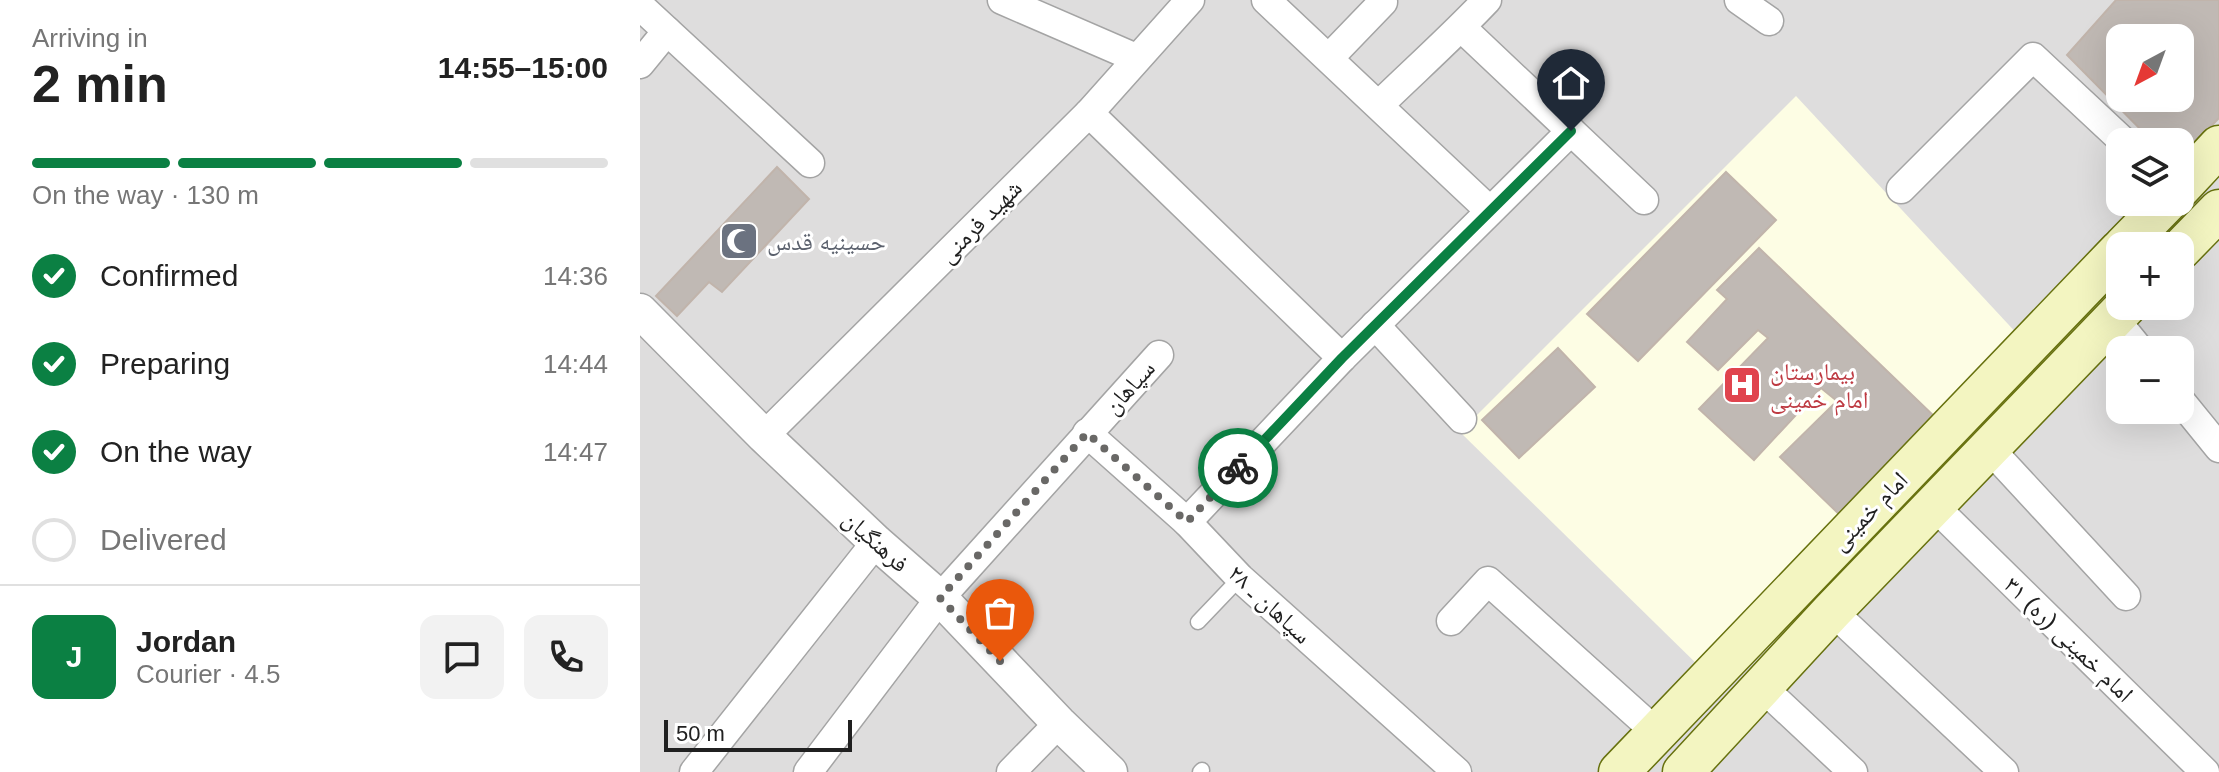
<!DOCTYPE html>
<meta charset="utf-8">
<style>
:root{--surface:#fff;--page:#f2f2f2;--text:#222;--muted:#767676;--line:#e0e0e0;--accent:#0b8043}
body{margin:0;font-family:Helvetica,"Noto Naskh Arabic",sans-serif;background:var(--page);color:var(--text);height:100vh;display:flex;flex-direction:column;font-size:30px;white-space:nowrap}
*{box-sizing:border-box;margin:0}
p{font-size:26px;color:var(--muted)}
.icon{flex:none;width:44px;height:44px;fill:none;stroke:currentColor;stroke-width:2;stroke-linecap:round;stroke-linejoin:round}
.map{position:relative;flex:1;overflow:hidden}
.panel{display:flex;flex-direction:column;background:var(--surface);width:640px}
.panel>*{flex:none}
.needle{width:52px;rotate:221deg}
.tools{position:absolute;left:1466px;top:24px;display:grid;gap:16px}
.tools a{display:grid;place-items:center;width:88px;height:88px;border-radius:16px;background:var(--surface);box-shadow:0 8px 32px #0002;font-size:40px}
.scale{position:absolute;left:24px;bottom:20px;width:188px;box-sizing:border-box;padding-left:8px;border:4px solid #202020;border-top:0;font-size:22px;line-height:28px;white-space:nowrap;color:#202020;-webkit-text-stroke:6px #fff;paint-order:stroke}
.pin{position:absolute;display:grid;place-items:center;width:68px;height:68px;color:#fff;margin:-82px -34px;border-radius:50% 50% 50% 0;rotate:-45deg;box-shadow:0 0 8px #0007}
.pin .icon{rotate:45deg}
.courier{position:absolute;display:grid;place-items:center;width:80px;height:80px;margin:-40px;border:6px solid #0b8043;border-radius:50%;background:#fff;color:#222;box-shadow:0 2px 10px #0007}
.head em{font-style:normal;font-weight:800}
.head div{display:flex;flex-direction:column-reverse}
.head{display:flex;align-items:center;justify-content:space-between;height:136px;padding:0 32px}
h1{font-size:52px;font-weight:800;line-height:60px}
.bar{display:grid;grid-template-columns:repeat(4,1fr);gap:12px 8px;align-content:center;height:96px;padding:0 32px}
.bar i{height:10px;border-radius:6px;background:var(--line)}
.bar .on{background:var(--accent)}
.bar p{grid-column:span 4}
.line{display:flex;align-items:center;gap:20px;padding:0 32px;border-top:2px solid var(--line)}
.line div{flex:1}
.round{display:grid;place-items:center;flex:none;width:84px;height:84px;border-radius:16px;background:var(--page)}
ol{padding:0 32px;list-style:none}
li{display:flex;align-items:center;gap:24px;height:88px}
li p{margin-inline-start:auto}
li .icon{padding:8px;border-radius:50%;background:var(--accent);color:#fff;stroke-width:4}
li:last-child{color:var(--muted)}
li i{width:44px;height:44px;border:4px solid var(--line);border-radius:50%}
main{display:flex;flex:1;min-height:0}
.map>svg:first-child{display:block}
</style>
<main>
<section class="panel">
<div class="head"><div><h1>2 min</h1><p>Arriving in</p></div><em>14:55–15:00</em></div>
<div class="bar"><i class="on"></i><i class="on"></i><i class="on"></i><i></i><p>On the way · 130 m</p></div>
<ol>
<li><svg class="icon" aria-label="check" viewBox="0 0 24 24"><path d="M5 12l5 5 9-10"/></svg>Confirmed<p>14:36</p></li>
<li><svg class="icon" aria-label="check" viewBox="0 0 24 24"><path d="M5 12l5 5 9-10"/></svg>Preparing<p>14:44</p></li>
<li><svg class="icon" aria-label="check" viewBox="0 0 24 24"><path d="M5 12l5 5 9-10"/></svg>On the way<p>14:47</p></li>
<li><i></i>Delivered</li>
</ol>
<div class="line" style="height:144px"><b class="round" style="background:var(--accent);color:#fff">J</b><div><b>Jordan</b><p>Courier · 4.5</p></div><a class="round"><svg class="icon" aria-label="chat" viewBox="0 0 24 24"><path d="M4 5h16v11H9l-5 4z"/></svg></a><a class="round"><svg class="icon" aria-label="phone" viewBox="0 0 24 24"><path d="M5 4h4l2 5-3 2q2 4 5 5l2-3 5 2v4C11 20 4 13 5 4z"/></svg></a></div>
</section>
<div class="map">
<svg width="1579" height="772" viewBox="0 0 1579 772">
<rect width="100%" height="100%" fill="#f0ede8"/>
<path fill="#dedddd" fill-rule="evenodd" d="M0,0H1579V772H0ZM1480,38H1540V98H1480ZM1480,142H1540V202H1480ZM1480,246H1540V306H1480ZM1480,350H1540V410H1480Z"/>
<path fill="#fdfde4" d="M1156,96L1381,338L1064,671L820,432Z"/>
<g fill="#c0b9b4" stroke="#c1b4ab" stroke-width="2" fill-rule="evenodd">
<path d="M1476,0H1579V118L1540,158V142H1513L1427,55ZM1480,38H1540V98H1480Z"/>
<path d="M137,167L169,199L82,292L69,282L37,316L16,296Z"/>
<path d="M1086,172L1136,220L998,361L947,314Z"/>
<path d="M1119,248L1296,418L1203,518L1140,457L1197,401L1181,388L1114,460L1059,409L1128,338L1118,330L1078,370L1047,342L1087,299L1077,290Z"/>
<path d="M918,348L955,387L879,458L842,420Z"/>
</g>
<g fill="none" stroke-linecap="round" stroke-linejoin="round">
<defs>
<g id="service">
<path d="M558,622L600,578"/>
<path d="M560,772L562,770"/>
</g>
<g id="minor">
<path d="M362,0L496,58"/>
<path d="M626,0L849,210"/>
<path d="M1099,0L1129,21"/>
<path d="M0,6L170,163"/>
<path d="M822,28L1004,200"/>
<path d="M689,58L743,2"/>
<path d="M0,64L27,31"/>
<path d="M739,105C775,70 813,36 847,0"/>
<path d="M449,113L702,358"/>
<path d="M1261,189L1393,57L1484,142"/>
<path d="M1474,318L1500,350"/>
<path d="M735,325L822,419"/>
<path d="M1540,400L1579,448"/>
<path d="M447,433L547,522L600,578L817,772"/>
<path d="M124,436L449,113L550,0"/>
<path d="M1349,448L1486,596"/>
<path d="M1293,505L1565,772"/>
<path d="M547,522L702,358L931,131"/>
<path d="M1192,611L1364,772"/>
<path d="M811,621L848,581L1016,732"/>
<path d="M1121,686L1213,772"/>
<path d="M54,772L236,542"/>
<path d="M168,772L300,598L519,355"/>
<path d="M371,772L419,723"/>
</g>
<path id="tertiary" d="M0,311L124,436L236,542L300,598L419,723L470,772"/>
<g id="secondary">
<path d="M1540,188L1579,146"/>
<path d="M1484,246L1527,202"/>
<path d="M1540,250L1579,210"/>
<path d="M979,772L1480,250"/>
<path d="M1043,772L1192,611L1486,306"/>
</g>
</defs>
<use href="#service" stroke="#a4a4a4" stroke-width="17"/>
<use href="#minor" stroke="#a4a4a4" stroke-width="31"/>
<use href="#tertiary" stroke="#a4a4a4" stroke-width="37"/>
<use href="#secondary" stroke="#67710e" stroke-width="43"/>
<use href="#service" stroke="#fff" stroke-width="14"/>
<use href="#minor" stroke="#fff" stroke-width="28"/>
<use href="#tertiary" stroke="#fff" stroke-width="34"/>
<use href="#secondary" stroke="#f3f5c1" stroke-width="40"/>
</g>
<g fill="none" stroke-linecap="round" stroke-linejoin="round">
<path stroke="#696866" stroke-width="8" stroke-dasharray="0 14.4" d="M360,661L300,598L447,433L547,522L598,468"/>
<path stroke="#0b8043" stroke-width="10" d="M598,468L702,358L931,131"/>
</g>
<defs>
<symbol id="mosque-square" viewBox="-11 -11 22 22"><rect x="-9" y="-9" width="18" height="18" rx="4" fill="#6b7280" stroke="#fff"/><path d="M3.5-4.9A6 6 0 1 0 3.5 4.9A5 5 0 1 1 3.5-4.9Z" fill="#fff"/></symbol>
<symbol id="hospital-square" viewBox="-11 -11 22 22"><rect x="-9" y="-9" width="18" height="18" rx="4" fill="#e0444e" stroke="#fff"/><path d="M-5-5h3v3.5h4V-5h3V5h-3V1.5h-4V5h-3Z" fill="#fff"/></symbol>
</defs>
<g fill-rule="evenodd">
<use href="#mosque-square" x="77" y="219" width="44" height="44"/>
<use href="#hospital-square" x="1080" y="363" width="44" height="44"/>
</g>
<g text-anchor="middle" dominant-baseline="central" stroke-width="6" stroke-linejoin="round" paint-order="stroke">
<g font-size="24" fill="#202020" stroke="#fff">
<text transform="translate(340 221) rotate(-45)">شهید فرمنی</text>
<text transform="translate(489 387) rotate(-48)">سپاهان</text>
<text transform="translate(1229 511) rotate(-46)">امام خمینی</text>
<text transform="translate(236 541) rotate(42)">فرهنگیان</text>
<text transform="translate(630 604) rotate(43)">سپاهان ـ ۲۸</text>
<text transform="translate(1429 639) rotate(44)">امام خمینی (ره) ۳۱</text>
</g>
<g font-size="24" fill="#5b616d" stroke="#fff" text-anchor="start">
<text x="127" y="241">حسینیه قدس</text>
</g>
<g font-size="24" fill="#be3a42" stroke="#fff" text-anchor="start">
<text x="1130" y="371">بیمارستان<tspan x="1130" dy="28">امام خمینی</tspan></text>
</g>
</g>
</svg>
<div class="tools">
<a><svg class="needle" viewBox="-14 -14 28 28"><path d="M0-13l5 13h-10z" fill="#e53935"/><path d="M0 13l5-13h-10z" fill="#767676"/></svg></a>
<a><svg class="icon" aria-label="layers" viewBox="0 0 24 24"><path d="M12 4l9 5-9 5-9-5zM3 14l9 5 9-5"/></svg></a>
<a>+</a>
<a>−</a>
</div>
<div class="scale">50 m</div>
<div class="pin" style="left:360px;top:661px;background:#ea580c"><svg class="icon" aria-label="bag" viewBox="0 0 24 24"><path d="M5 8h14l-1 12H6zM9 8a3 3 0 0 1 6 0"/></svg></div>
<div class="pin" style="left:931px;top:131px;background:#1f2937"><svg class="icon" aria-label="home" viewBox="0 0 24 24"><path d="M3 11l9-7 9 7M6 9v11h12V9"/></svg></div>
<div class="courier" style="left:598px;top:468px"><svg class="icon" aria-label="bike" viewBox="0 0 24 24"><circle cx="6" cy="16" r="4"/><circle cx="18" cy="16" r="4"/><path d="M6 16l4-8h5l3 8M10 8l3 8H6M13 5h3"/></svg></div>
</div>
</main>
